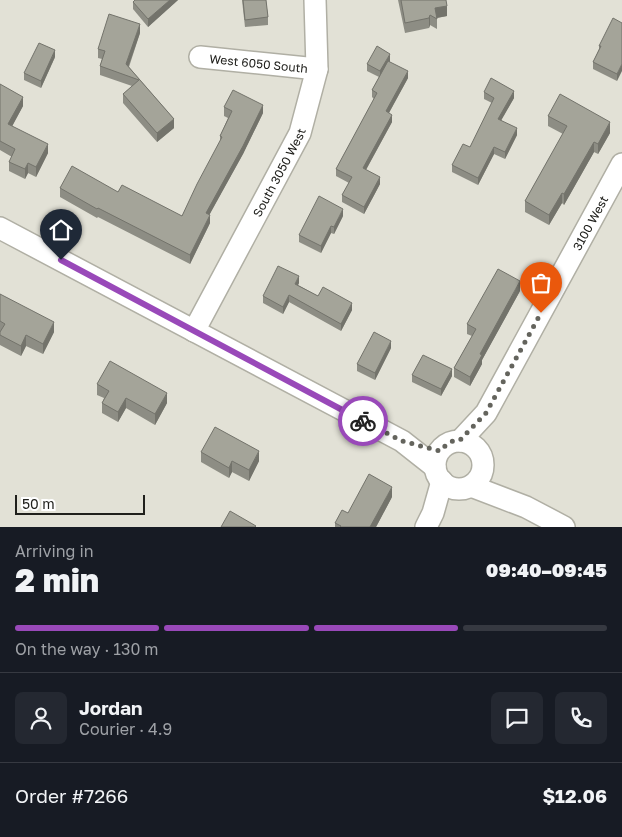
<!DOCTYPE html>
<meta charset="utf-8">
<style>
:root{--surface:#171b24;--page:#242831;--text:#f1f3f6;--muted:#9ea1a6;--line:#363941;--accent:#9949b9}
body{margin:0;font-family:"Golos Text",sans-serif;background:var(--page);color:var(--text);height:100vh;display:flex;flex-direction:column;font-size:19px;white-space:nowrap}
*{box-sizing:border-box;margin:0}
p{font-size:16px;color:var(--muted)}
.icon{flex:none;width:28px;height:28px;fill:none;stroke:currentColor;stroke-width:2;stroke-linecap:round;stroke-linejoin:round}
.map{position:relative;height:527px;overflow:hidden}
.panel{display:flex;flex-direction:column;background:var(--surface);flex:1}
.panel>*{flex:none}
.scale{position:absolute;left:15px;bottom:12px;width:130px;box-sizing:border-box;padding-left:5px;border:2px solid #20201c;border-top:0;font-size:14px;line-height:18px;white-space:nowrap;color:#20201c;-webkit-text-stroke:4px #fff;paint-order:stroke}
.pin{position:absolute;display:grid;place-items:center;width:42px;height:42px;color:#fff;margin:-51px -21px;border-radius:50% 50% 50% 0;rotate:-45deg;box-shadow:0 0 5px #0007}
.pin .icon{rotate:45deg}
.courier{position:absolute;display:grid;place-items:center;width:50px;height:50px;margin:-25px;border:4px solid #9949b9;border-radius:50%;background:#fff;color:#222;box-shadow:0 1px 6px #0007}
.summary em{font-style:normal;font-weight:800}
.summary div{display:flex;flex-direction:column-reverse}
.summary{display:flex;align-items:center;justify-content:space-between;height:85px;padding:0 15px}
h1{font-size:32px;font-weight:800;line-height:38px}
.bar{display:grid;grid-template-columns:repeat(4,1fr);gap:8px 5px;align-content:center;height:60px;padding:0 15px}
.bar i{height:6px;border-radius:4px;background:var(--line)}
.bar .on{background:var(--accent)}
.bar p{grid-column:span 4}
.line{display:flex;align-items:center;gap:12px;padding:0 15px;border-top:1px solid var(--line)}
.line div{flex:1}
.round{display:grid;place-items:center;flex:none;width:52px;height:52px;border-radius:8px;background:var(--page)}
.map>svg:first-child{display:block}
</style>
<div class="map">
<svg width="622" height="527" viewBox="0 0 622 527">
<rect width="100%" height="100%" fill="#e2e1d6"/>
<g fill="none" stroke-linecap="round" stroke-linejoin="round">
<defs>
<g id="minor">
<path id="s1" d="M200,57L317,69"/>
<path d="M0,228L402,441L435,467"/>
<path id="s2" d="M194,331L300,133L317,69L315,0"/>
<circle cx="459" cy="465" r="24"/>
<path id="s3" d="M460,441L486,413L622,164"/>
<path d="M471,486L526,507L564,527"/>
<path d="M426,527L433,513L442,481"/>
</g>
</defs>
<use href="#minor" stroke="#b0afa4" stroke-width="24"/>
<use href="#minor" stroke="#fff" stroke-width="21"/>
</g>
<g fill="#8d8d84">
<path d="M135,0H178L148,27L133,9V2Z"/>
<path d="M242,0H266L268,17V25L245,27Z"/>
<path d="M398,0H446L447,16L437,18V29L430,25L429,28L405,33Z"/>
<path d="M622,23L617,81L593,69V62L599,49V46Z"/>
<path d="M140,33L129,67L174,119V128L157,142L123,103V94L132,86L100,75V66L102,59L98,58V49Z"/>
<path d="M55,57L41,88L24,80V73Z"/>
<path d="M390,61V62L408,78L389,113L392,122L366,170L380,184L364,214L342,202V195L349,183L336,176V169L374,99L372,97V90L379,77L367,71V64Z"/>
<path d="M0,84L23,106L12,126L48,153L36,177L28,173L25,179L9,171V162L12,157L0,150Z"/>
<path d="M484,92L514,98L501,120L517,135L505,159L494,154L478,185L452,172V165L470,147L492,103L484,99Z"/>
<path d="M224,107L263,113L243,154L209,215L210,223L190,264L98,217L97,218L60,197V188L118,192L182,216L220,142V136L228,118L224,116Z"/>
<path d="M548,116L610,133L598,154L594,152L564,205L562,203L549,225L525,212V201L563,134L548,126Z"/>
<path d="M343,216L334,234L331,233L321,253L299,242V235Z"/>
<path d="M299,283L298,285L318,296L352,310L341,331L289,302L283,314L263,303V296Z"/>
<path d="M520,291L482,360V364L470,386L454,377V368L472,336L467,334V324Z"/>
<path d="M0,294L54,332L43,354L26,346L21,356L0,345Z"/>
<path d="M391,348L375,380L357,371V364Z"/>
<path d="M412,375L452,376L441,396L412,382Z"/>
<path d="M97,384L167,403L155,425L126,408L118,422L102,413V403L104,398L97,395Z"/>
<path d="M201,452L259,461L249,481L232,472L229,478L201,462Z"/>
<path d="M392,497L376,527H335V523L348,513Z"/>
</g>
<g fill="#73736b">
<path d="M170,0H178L148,27V19Z"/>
<path d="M447,6V16L436,18L435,8Z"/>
<path d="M430,15V25L429,28V18Z"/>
<path d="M140,24V33L126,73V64Z"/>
<path d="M55,50V57L41,88V81Z"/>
<path d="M390,54V61L380,78V71Z"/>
<path d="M622,64V71L617,81V74Z"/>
<path d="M408,71V78L386,118V111Z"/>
<path d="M514,91V98L498,126V119Z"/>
<path d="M23,97V106L8,134V124Z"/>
<path d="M263,105V113L243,154L206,221V213Z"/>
<path d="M392,115V122L363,175V168Z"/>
<path d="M174,119V128L157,142V133Z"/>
<path d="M610,122V133L598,154V144Z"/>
<path d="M517,128V135L505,159V152Z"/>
<path d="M594,142V152L564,205V194Z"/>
<path d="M48,144V153L36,177V167Z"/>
<path d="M494,147V154L478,185V178Z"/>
<path d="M28,163V173L25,179V169Z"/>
<path d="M380,177V184L364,214V207Z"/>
<path d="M562,193V203L549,225V215Z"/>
<path d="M343,209V216L334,234V227Z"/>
<path d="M210,215V223L190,264V255Z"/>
<path d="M331,226V233L321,253V246Z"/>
<path d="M299,276V283L295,291V284Z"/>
<path d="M520,281V291L482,360V364L470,386V377L480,354Z"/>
<path d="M289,295V302L283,314V307Z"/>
<path d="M352,303V310L341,331V324Z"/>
<path d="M54,322V332L43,354V344Z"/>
<path d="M26,335V346L21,356V346Z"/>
<path d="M391,341V348L375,380V373Z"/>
<path d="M452,369V376L441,396V389Z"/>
<path d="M167,393V403L155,425V414Z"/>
<path d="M126,398V408L118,422V412Z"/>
<path d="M259,451V461L249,481V470Z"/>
<path d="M232,461V472L229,478V468Z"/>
<path d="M392,487V497L376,527H370Z"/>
</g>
<g fill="#a4a499" stroke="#73736b">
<path d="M135,0H170L148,19L133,2Z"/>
<path d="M243,0H266L268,17L245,20Z"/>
<path d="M401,0H446L447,6L435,8L437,19L430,15L429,18L405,23Z"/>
<path d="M109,14L140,24L126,64L174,119L157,133L123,94L139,80L100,66L105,51L98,49Z"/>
<path d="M613,18L622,23V64L617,74L593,62L601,46H599Z"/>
<path d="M39,43L55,50L41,81L24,73Z"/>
<path d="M377,46L390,54L380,71L367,64Z"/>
<path d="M388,61L408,71L386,111L392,115L363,168L380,177L364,207L342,195L352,177L336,169L377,93L372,90Z"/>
<path d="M491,78L514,91L498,119L517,128L505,152L494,147L478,178L452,165L463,144L470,147L494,98L484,92Z"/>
<path d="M0,84L23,97L8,124L48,144L36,167L28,163L25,169L9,162L15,149L0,141Z"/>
<path d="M233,90L263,105L243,146L206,213L210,215L190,255L98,208L97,209L60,188L72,166L118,192L122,185L182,216L197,184L222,137L220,136L232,111L224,107Z"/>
<path d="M560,94L610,122L598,144L594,142L564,194L562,193L549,215L525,201L567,126L548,116Z"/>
<path d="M319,196L343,209L334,227L331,226L321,246L299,235Z"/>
<path d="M278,266L299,276L295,284L318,296L323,287L352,303L341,324L289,295L283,307L263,296Z"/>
<path d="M498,269L520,281L480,354L482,355L470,377L454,368L476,329L467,324Z"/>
<path d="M0,294L54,322L43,344L26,335L21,346L0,335V332L5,324L0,321Z"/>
<path d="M374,332L391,341L375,373L357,364Z"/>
<path d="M423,355L452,369L441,389L412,375Z"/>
<path d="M110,361L167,393L155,414L126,398L118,412L102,403L109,391L97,384Z"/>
<path d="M215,427L259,451L249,470L232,461L229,468L201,452Z"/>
<path d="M369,474L392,487L370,527H340L341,526L335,523L342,510L348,513Z"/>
<path d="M230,511L256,526L255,527H221Z"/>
</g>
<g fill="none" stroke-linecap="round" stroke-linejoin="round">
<path stroke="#64645d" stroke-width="5" stroke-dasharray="0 9" d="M363,421L402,441L440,451L447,444L453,441L460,440L486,413L541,313"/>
<path stroke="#9949b9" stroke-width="6" d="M61,260L363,421"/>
</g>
<g text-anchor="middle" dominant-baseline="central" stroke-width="4.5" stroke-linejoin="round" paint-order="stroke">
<g font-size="12" fill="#20201c" stroke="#fff">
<text stroke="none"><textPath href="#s1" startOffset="59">West 6050 South</textPath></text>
<text stroke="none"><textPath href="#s2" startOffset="180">South 3050 West</textPath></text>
<text stroke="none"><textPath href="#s3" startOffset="255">3100 West</textPath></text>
</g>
</g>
</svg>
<div class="scale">50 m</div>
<div class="pin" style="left:541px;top:313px;background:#ea580c"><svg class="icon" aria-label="bag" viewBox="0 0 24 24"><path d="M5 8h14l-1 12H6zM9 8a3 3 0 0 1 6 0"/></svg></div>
<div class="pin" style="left:61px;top:260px;background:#1f2937"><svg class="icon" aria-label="home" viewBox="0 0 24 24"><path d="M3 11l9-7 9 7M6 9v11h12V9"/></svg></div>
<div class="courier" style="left:363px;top:421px"><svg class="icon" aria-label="bike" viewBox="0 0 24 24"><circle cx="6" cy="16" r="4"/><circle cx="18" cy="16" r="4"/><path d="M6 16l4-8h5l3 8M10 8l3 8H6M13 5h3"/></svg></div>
</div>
<section class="panel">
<div class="summary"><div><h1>2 min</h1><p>Arriving in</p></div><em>09:40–09:45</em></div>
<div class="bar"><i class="on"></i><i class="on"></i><i class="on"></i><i></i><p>On the way · 130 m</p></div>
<div class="line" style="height:90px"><a class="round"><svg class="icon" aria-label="person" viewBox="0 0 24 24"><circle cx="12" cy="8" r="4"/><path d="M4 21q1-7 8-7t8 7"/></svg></a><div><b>Jordan</b><p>Courier · 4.9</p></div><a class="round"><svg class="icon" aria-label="chat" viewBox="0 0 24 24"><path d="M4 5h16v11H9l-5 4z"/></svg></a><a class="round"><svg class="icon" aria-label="phone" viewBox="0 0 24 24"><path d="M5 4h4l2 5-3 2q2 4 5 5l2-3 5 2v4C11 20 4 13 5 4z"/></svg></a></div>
<div class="line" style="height:65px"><div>Order #7266</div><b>$12.06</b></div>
</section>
